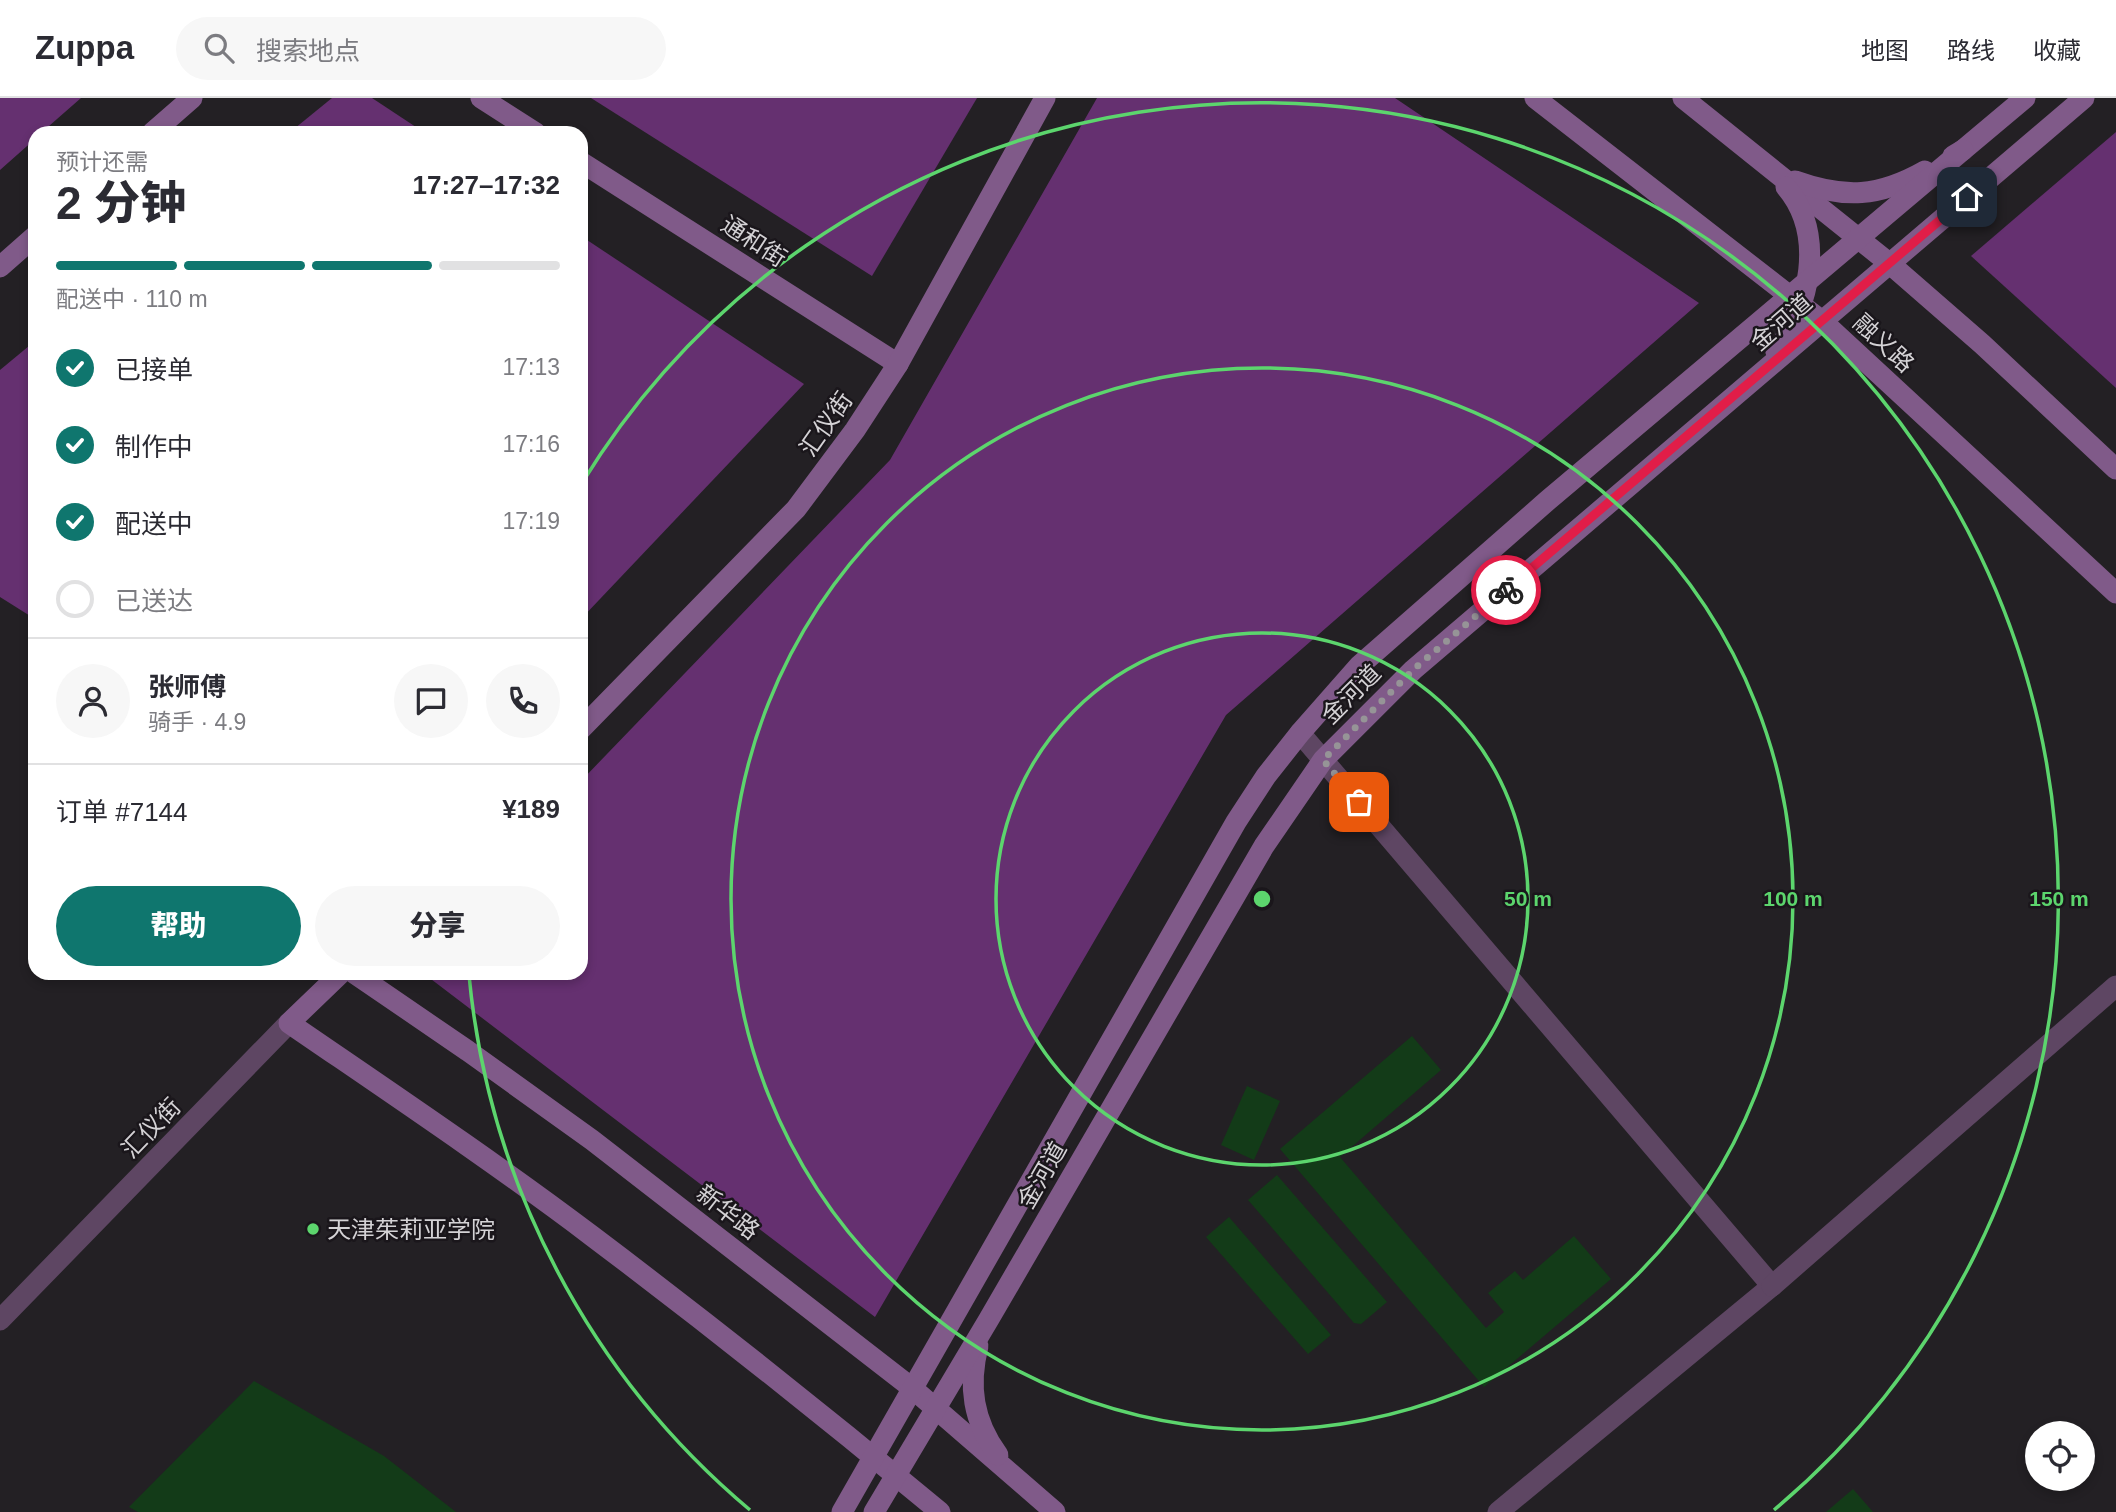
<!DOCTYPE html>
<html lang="zh">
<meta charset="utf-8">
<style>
:root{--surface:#fff;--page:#f7f7f7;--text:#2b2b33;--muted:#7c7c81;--line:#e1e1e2;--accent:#0f766e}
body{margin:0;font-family:Arial,"Noto Sans SC",sans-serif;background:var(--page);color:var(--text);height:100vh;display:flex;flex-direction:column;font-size:26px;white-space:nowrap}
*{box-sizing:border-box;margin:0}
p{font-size:23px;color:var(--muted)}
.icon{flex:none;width:38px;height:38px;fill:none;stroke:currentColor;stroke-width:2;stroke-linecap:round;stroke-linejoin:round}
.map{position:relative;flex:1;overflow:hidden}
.panel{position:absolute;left:28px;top:28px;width:560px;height:854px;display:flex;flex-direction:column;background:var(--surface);border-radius:21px;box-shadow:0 4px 10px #0003}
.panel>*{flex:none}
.tools{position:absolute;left:2025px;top:1323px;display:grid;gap:14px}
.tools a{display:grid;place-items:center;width:70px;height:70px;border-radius:50%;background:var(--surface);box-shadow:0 4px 10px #0003;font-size:35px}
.pin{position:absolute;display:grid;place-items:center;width:60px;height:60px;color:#fff;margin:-30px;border-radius:14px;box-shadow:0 4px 10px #0006}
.courier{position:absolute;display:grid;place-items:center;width:70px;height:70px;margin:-35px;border:5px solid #e11d48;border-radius:50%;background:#fff;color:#222;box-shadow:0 2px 9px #0007}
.headline em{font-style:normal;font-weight:800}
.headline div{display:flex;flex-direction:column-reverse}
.headline{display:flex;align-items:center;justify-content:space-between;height:119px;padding:0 28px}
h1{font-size:46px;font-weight:800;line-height:52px}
.bar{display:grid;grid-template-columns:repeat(4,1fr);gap:10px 7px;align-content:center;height:84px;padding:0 28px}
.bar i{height:9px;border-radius:5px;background:var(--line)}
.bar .current{background:var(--accent)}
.bar p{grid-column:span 4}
.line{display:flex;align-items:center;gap:18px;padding:0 28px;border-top:2px solid var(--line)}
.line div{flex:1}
.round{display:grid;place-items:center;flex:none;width:74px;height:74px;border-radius:37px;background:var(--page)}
ol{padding:0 28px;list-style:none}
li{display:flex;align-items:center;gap:21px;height:77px}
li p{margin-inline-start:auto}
li .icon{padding:7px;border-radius:50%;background:var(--accent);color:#fff;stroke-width:4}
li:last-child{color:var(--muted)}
li i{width:38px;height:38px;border:4px solid var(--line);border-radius:50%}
.action{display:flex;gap:14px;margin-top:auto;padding:14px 28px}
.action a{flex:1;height:80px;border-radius:42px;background:var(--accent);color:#fff;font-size:28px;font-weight:800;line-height:80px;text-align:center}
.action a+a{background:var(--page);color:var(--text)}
header{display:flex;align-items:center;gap:42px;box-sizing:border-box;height:98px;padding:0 35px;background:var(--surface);border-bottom:2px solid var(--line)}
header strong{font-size:33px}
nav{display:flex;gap:38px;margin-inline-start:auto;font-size:24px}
.search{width:490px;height:63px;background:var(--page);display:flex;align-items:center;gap:18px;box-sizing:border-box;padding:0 24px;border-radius:38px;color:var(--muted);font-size:26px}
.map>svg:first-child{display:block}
</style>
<header>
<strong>Zuppa</strong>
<div class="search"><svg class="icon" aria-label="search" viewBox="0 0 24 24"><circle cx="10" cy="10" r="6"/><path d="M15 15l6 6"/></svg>搜索地点</div>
<nav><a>地图</a><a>路线</a><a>收藏</a></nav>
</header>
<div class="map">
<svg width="2116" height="1414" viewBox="0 0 2116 1414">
<rect width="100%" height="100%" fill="#232024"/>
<g fill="#653070">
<path d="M0,0H81L41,35H35V41L0,72Z"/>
<path d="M332,0H372L425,35H289Z"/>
<path d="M591,0H977L872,178Z"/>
<path d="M1097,0H1395L1699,205L1226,617L875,1219L423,875H581V683L890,362Z"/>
<path d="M2116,34V290L1971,158Z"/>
<path d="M581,138L804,286L581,521Z"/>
<path d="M35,243V521L0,499V272Z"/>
</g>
<g fill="#133b18">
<path d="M1412,938L1441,972L1340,1059L1486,1230L1504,1214L1488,1195L1515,1173L1523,1182L1574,1138L1611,1181L1484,1289L1280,1051Z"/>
<path d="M1247,988L1280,1003L1254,1062L1221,1047Z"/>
<path d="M1277,1077L1387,1204L1361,1226L1354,1225L1248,1102Z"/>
<path d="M1229,1119L1331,1237L1308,1256L1206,1139Z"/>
<path d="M254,1283L384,1358L456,1414H138L129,1409Z"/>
<path d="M1853,1391L1873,1414H1826Z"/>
</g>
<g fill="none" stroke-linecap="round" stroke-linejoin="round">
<g stroke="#5e4663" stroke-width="21">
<path d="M1300,635L1772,1188L1498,1414"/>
<path d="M1772,1188L2116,888"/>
<path d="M0,1222L289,925"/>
</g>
<g stroke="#805a89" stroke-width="21">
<path d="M481,0L536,35"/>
<path d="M1535,0L1822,223L2116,495"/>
<path d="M1683,0L1889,165L1982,246L2116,371"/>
<path d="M152,35L192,0"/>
<path d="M1953,58L1963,52L2025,0"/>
<path d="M581,64L898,266"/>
<path d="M1795,83C1845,101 1879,99 1925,73"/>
<path d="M0,169L35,138"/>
<path d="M1776,254C1810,209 1826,136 1786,89"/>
<path d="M581,631L796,411L855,332L898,266L1045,0"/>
<path d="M341,875L289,925C391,995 494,1064 592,1138C710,1227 826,1319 940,1414"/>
<path d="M354,875L468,953L592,1042L912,1290L1055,1414"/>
<path d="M978,1248C968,1288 973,1323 998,1357"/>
<path d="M842,1414L1236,724L1266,678L1300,635L1359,568L1547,403L1963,52"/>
<path d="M874,1414L989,1221L1264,748L1323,662L1413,572L2084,0"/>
</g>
</g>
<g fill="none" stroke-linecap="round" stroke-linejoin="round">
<path stroke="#969497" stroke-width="7" stroke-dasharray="0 12.6" d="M1359,704L1323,662L1413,572L1506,492"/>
<path stroke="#e11d48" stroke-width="9" d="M1506,492L1967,99"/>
</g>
<g fill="none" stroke="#5cd56d" stroke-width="3.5">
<circle cx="1262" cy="801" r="266"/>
<circle cx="1262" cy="801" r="531"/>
<path d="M750 1412A797 797 0 0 1 469 877M582 385A797 797 0 1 1 1774 1412"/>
</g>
<circle fill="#5cd56d" stroke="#1a161b" stroke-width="2.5" cx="313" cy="1131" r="7"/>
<g text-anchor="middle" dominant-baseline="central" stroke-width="5" stroke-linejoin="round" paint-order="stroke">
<g font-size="24" fill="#d4d2d5" stroke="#1a161b">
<text transform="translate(754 143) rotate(33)">通和街</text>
<text transform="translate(1781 224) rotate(-41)">金河道</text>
<text transform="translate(1884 245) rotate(43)">融义路</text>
<text transform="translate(826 326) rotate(-55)">汇仪街</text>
<text transform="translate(1351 596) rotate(-45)">金河道</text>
<text transform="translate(151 1030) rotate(-46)">汇仪街</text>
<text transform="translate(1042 1077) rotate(-60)">金河道</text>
<text transform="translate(728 1114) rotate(38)">新华路</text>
</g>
<g font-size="24" fill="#d4d2d5" stroke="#1a161b" text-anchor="start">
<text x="327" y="1131">天津茱莉亚学院</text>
</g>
</g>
<circle cx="1262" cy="801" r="10" fill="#5cd56d" stroke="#1a161b" stroke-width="3.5"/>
<g font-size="21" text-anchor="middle" font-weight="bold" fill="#5cd56d" stroke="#1a161b" stroke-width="5" stroke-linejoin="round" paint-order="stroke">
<text x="1528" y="808">50 m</text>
<text x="1793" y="808">100 m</text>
<text x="2059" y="808">150 m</text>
</g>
</svg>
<div class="tools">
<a><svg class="icon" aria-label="locate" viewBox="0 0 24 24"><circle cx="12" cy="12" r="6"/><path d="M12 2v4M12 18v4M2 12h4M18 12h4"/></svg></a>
</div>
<div class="pin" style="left:1359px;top:704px;background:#ea580c"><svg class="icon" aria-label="bag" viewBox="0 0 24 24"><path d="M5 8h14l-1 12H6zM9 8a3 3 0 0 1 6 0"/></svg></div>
<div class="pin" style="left:1967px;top:99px;background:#1f2937"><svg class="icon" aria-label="home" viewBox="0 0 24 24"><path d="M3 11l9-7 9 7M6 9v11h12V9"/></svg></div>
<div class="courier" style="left:1506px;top:492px"><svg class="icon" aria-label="bike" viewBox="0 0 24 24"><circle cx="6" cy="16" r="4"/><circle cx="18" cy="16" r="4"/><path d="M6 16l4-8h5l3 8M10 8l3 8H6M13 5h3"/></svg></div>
<section class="panel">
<div class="headline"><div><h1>2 分钟</h1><p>预计还需</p></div><em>17:27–17:32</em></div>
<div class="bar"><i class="current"></i><i class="current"></i><i class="current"></i><i></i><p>配送中 · 110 m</p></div>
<ol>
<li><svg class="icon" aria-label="check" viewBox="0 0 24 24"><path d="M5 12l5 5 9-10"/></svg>已接单<p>17:13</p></li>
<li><svg class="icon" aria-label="check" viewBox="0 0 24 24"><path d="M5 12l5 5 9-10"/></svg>制作中<p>17:16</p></li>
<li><svg class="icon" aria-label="check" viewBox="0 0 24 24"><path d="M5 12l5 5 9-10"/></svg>配送中<p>17:19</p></li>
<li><i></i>已送达</li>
</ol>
<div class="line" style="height:126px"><a class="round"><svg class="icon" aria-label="person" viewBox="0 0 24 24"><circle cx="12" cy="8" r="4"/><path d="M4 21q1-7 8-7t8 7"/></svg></a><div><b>张师傅</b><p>骑手 · 4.9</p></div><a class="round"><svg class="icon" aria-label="chat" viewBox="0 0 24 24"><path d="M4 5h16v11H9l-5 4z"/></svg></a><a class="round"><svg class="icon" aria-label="phone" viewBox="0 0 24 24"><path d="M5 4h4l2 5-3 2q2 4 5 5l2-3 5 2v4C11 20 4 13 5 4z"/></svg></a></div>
<div class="line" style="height:91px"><div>订单 #7144</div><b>¥189</b></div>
<div class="action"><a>帮助</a><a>分享</a></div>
</section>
</div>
